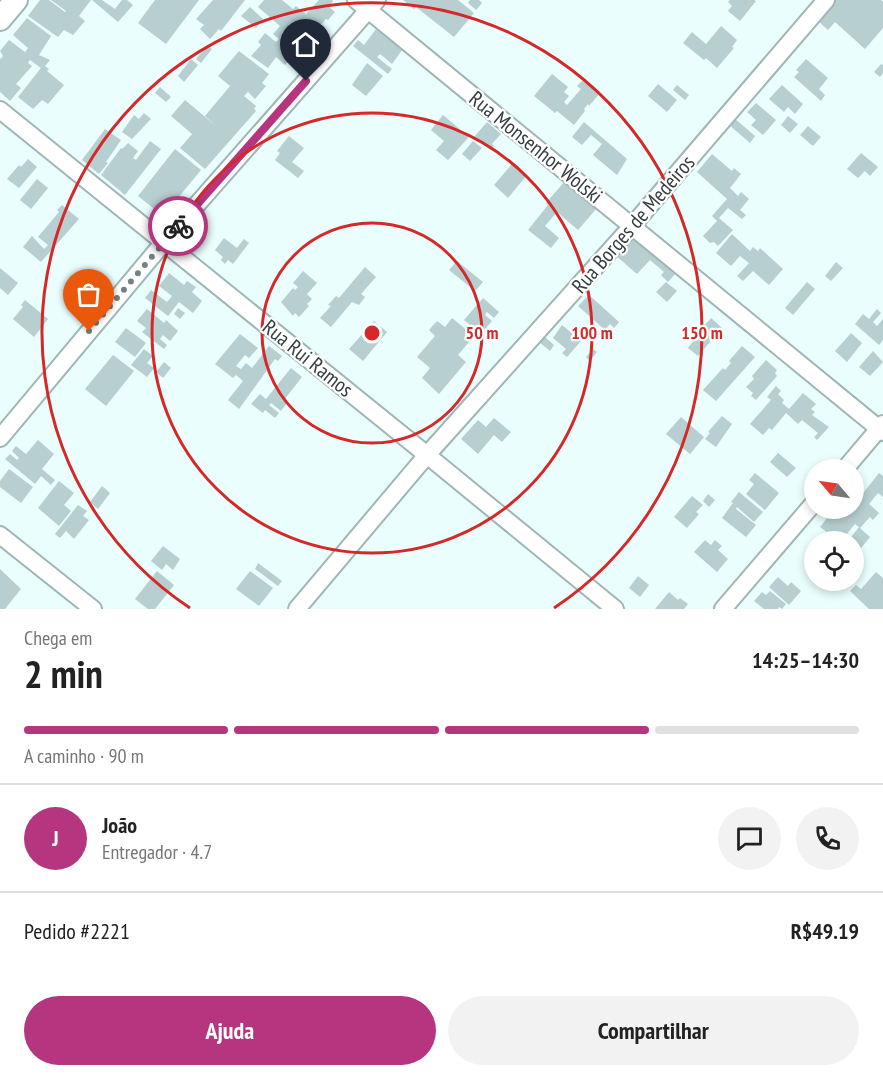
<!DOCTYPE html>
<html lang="pt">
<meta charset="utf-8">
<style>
:root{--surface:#fff;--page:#f2f2f2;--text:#222;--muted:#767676;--line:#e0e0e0;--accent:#b6357f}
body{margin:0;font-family:"PT Sans Narrow",sans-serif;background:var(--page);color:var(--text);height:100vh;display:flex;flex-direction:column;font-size:22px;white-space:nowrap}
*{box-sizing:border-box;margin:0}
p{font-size:20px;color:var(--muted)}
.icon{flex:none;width:33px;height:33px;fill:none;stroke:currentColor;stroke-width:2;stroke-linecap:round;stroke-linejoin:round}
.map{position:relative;height:609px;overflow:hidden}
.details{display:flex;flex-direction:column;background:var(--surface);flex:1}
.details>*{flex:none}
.needle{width:39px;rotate:299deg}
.tools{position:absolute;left:804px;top:459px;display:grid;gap:12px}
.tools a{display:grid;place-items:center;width:60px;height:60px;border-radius:50%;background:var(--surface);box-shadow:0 3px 9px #0003;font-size:30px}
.pin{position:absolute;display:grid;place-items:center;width:51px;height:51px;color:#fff;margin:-62px -26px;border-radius:50% 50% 50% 0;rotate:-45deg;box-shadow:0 0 6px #0007}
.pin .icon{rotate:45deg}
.courier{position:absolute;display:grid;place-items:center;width:60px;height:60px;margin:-30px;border:4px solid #b6357f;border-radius:50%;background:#fff;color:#222;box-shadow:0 2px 8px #0007}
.summary em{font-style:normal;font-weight:600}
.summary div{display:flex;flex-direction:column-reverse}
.summary{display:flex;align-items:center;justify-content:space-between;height:102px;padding:0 24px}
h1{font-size:39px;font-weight:600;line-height:45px}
.bar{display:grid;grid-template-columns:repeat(4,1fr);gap:9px 6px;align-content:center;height:72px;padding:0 24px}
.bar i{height:8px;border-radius:4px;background:var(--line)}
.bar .current{background:var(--accent)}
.bar p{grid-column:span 4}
.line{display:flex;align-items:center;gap:15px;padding:0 24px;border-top:2px solid var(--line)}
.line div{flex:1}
.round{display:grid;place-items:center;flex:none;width:63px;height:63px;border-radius:32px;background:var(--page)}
.button{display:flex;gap:12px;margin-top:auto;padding:12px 24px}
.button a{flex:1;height:69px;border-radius:36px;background:var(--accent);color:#fff;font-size:24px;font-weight:600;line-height:69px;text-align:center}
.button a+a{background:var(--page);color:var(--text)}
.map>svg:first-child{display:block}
</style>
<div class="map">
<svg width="883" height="609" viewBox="0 0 883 609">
<rect width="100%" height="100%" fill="#eafefe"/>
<g fill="#b7cfd0">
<path d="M40,0H49L65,12L66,11L51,0H91L79,16L85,21L73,35L64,30L58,37L28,16Z"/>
<path d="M92,0H102L115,9L122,0H127L133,5L118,22Z"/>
<path d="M155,0H199L166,44L138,23Z"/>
<path d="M213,0H245L221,31L219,29L210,39L200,29L204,25L196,19Z"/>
<path d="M264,0H282L293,9L296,6L306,14L319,0H332L333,1L329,7L335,12L328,20L326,19L285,65L276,57L268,68L251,56L261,45L258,42L265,33L276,42L279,39L273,34L280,26L258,7Z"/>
<path d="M403,0H458L474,13L454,37L416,7L414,9Z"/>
<path d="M470,0H479L482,3L476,10L468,3Z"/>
<path d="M730,0H754L756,1L740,21L728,11L732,6L728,2Z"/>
<path d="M834,0H881L883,2V28L865,49L835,22L828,30L817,20Z"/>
<path d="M250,7L263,19L256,28L241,16Z"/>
<path d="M27,18L51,36L39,55L50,60L45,66L49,69L47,71L64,85L48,104L42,100L33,109L18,97L41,68L30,60L28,63L32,66L16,84L21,88L10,101L0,92V58L1,59L3,56L0,51L9,40L25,52L28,48L13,35Z"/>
<path d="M721,26L737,40L732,47L734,48L717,68L706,58L704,60L683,43L692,32L706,44Z"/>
<path d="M376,29L402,50L392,64L380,54L377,57L392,69L388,74L353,46L358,40L364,45Z"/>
<path d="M207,45L212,49L201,63L196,59Z"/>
<path d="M239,51L269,74L262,83L266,86L255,99L248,92L244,96L256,106L254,109L256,111L205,169L180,148L192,134L171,116L185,100L216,126L205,116L230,86L218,76Z"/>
<path d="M191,59L198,65L184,82L178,76Z"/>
<path d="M806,59L828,78L819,89L825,95L821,101L794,77L799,72L796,70Z"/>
<path d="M367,63L383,76L366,96L352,85Z"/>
<path d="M881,64L883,65V73L880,77L874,72Z"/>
<path d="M552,74L568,87L564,92L569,96L564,102L567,105L581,89L577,86L583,80L600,93L589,106L588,104L584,109L585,111L574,125L557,111L555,113L534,96Z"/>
<path d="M658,84L677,100L667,112L648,96Z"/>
<path d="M677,85L689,95L685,100L673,90Z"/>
<path d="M782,85L803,104L795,114L788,107L784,112L769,99Z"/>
<path d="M160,87L171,97L166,102L155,93Z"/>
<path d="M756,103L776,120L763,135L751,125L756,120L747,112Z"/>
<path d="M144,113L151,119L132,139L122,132L134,115L139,119Z"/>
<path d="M443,115L469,137L448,160L436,150L444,141L431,130Z"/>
<path d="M788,116L798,124L790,133L781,125Z"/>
<path d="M734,118L755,136L750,143L728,124Z"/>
<path d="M487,122L501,134L492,144L494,146L491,150L474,137Z"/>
<path d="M584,122L627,159L617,175L593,155L602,144L591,135L582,145L572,137Z"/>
<path d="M808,126L821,137L813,146L800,135Z"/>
<path d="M105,129L121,140L106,162L108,163L99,174L82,160Z"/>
<path d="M289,136L304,148L292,162L304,171L298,178L275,160L280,153L277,151Z"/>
<path d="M150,141L161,149L125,195L101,175L121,148L122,149L128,143L138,151L133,158L136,160Z"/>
<path d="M473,141L482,148L470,161L462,154Z"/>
<path d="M175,149L201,170L163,216L138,196Z"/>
<path d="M861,153L878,167L870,176L865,171L858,178L847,169Z"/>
<path d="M712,154L732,171L734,168L741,174L730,188L738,196L741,192L749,199L740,210L746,215L742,219L728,208L719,218L733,230L718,246L714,242L710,243L703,236L717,221L712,216L727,199L697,172Z"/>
<path d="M28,159L37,167L19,188L7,179L19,165L21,167Z"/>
<path d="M513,163L527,175L508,198L494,185Z"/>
<path d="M37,179L48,188L31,209L20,200Z"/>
<path d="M565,181L597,208L578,230L557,212L545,226L559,238L551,248L528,230L548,205L546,203Z"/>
<path d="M62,205L79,219L41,262L23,247L32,236L44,249L48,245L38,237L59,212L57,210Z"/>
<path d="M632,234L676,273L668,282L661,275L664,272L650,260L637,274L614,254Z"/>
<path d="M732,234L750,251L753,247L758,251L760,248L783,269L769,285L753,271L743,281L737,276L749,263L740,256L731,266L716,253Z"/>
<path d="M224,238L237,248L244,239L249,243L233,264L228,260L225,264L221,260L223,257L215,250Z"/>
<path d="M457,261L483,282L475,291L449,270Z"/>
<path d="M836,262L843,268L831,281L825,276Z"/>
<path d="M365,267L376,277L361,294L365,297L359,305L352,302L331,327L320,318L331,306L328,305L336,296L339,298Z"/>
<path d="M0,268L18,283L8,295L0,288Z"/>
<path d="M303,271L317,283L307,294L312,299L307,304L309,306L299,317L295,313L293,316L281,302L293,288L295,290L298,287L293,283Z"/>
<path d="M169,273L184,285L187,281L196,287L192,292L202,301L193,313L179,302L168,316L145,298L151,290L167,302L172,296L159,286Z"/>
<path d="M666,282L677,291L667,302L656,292Z"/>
<path d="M807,282L815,289L793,315L785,308Z"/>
<path d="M589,295L619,322L614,328L610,324L605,330L578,306Z"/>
<path d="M483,298L499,312L494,318L487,312L485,315L492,321L481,334L464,320Z"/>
<path d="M25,300L48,319L34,337L13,319L23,307L21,305Z"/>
<path d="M178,308L185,313L180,319L174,314Z"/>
<path d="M147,309L164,323L166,320L178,331L170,341L163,335L160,339L167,345L164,349L142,332L146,328L137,321Z"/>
<path d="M877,309L881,313L873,322L877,326L883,319V340L879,345L855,324L863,314L869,319Z"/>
<path d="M452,318L474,336L458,355L466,362L439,394L422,378L430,368L417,357L435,336L429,330L437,321L445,327Z"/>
<path d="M711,318L722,328L698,356L688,348L694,340L693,339Z"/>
<path d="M374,321L387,332L363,361L349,349Z"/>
<path d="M562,325L581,341L567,357L562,353L566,349L553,338Z"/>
<path d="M126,328L146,343L135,357L115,342Z"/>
<path d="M851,333L862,343L847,362L835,351Z"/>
<path d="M240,334L258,348L249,358L245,355L236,366L241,369L246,363L252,368L269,346L282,356L278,361L275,359L239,409L228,400L243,381L236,375L233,378L215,364Z"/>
<path d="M544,336L554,345L550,351L539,342Z"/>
<path d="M742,346L755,357L716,401L703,390L723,368L725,370L731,363L729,361Z"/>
<path d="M144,349L153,356L147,363L154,368L147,377L131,365Z"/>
<path d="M593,349L597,352L590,361L586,357Z"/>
<path d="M873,351L883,362L870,376L859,367Z"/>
<path d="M113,355L134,371L106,406L85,389Z"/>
<path d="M766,360L777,370L775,373L777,376L756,400L751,396L753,393L746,387L754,379L752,376Z"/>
<path d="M164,362L171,368L163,378L156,372Z"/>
<path d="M291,368L302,377L284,400L287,403L281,411L271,403L269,405L279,413L275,418L265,410L263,413L251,404L260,394L266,399Z"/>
<path d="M776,386L781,391L778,394L784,400L782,403L789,409L803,393L816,404L811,409L815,412L812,415L829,427L817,440L814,437L818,433L802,420L798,424L786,413L772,430L769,428L763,435L750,424L771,400L767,397Z"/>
<path d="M722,416L732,424L716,447L705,439L710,433L708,432Z"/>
<path d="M681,417L704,437L690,454L666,434Z"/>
<path d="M494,418L511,432L502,442L494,435L478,454L461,439L478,420L486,427Z"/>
<path d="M38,440L54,454L42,469L55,480L51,485L41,476L35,484L5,459L10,454L17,460L19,458L12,451L16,446L26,454Z"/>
<path d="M778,453L796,468L787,477L770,462Z"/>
<path d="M9,469L33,487L21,503L0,487V481Z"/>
<path d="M755,473L779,493L765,510L746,494L754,484L749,480Z"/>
<path d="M879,473L883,476V497L878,493L869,504L879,513L873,520L870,517L860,528L855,524L841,541L832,542L827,537L829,534L820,527L835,508H854V492L860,497Z"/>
<path d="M59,481L74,493L64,505L71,511L59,526L38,508Z"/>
<path d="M102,486L110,493L98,509L90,502Z"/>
<path d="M739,492L763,512L754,522L737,507L736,509L756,525L746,537L722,518L733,503L731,502Z"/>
<path d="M708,494L715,500L709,507L703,501Z"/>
<path d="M692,496L703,505L696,512L699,514L687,528L674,517Z"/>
<path d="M78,505L87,511L83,516L89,520L74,539L66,531L60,538L55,534Z"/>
<path d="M859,527L870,537L858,552L854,548V542H847Z"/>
<path d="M705,540L711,545L715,540L722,546L718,550L728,559L717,572L694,552Z"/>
<path d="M163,546L180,559L173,570L166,564L162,570L151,561Z"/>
<path d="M258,563L282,581L278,586L255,569Z"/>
<path d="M0,569L21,589L5,609H0Z"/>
<path d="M157,571L174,585L155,609H148L135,599Z"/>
<path d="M250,571L273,588L259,606L236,589Z"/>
<path d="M876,572L883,578V609H869L850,591L856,585L861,589Z"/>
<path d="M638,576L649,585L640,597L629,588Z"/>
<path d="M778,577L788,586L791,582L801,591L789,605L769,587Z"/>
<path d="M770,591L786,604L782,609L779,607L778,609H764L754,601L762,592L766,595Z"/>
<path d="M669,592L678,600L680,598L688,604L684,609H655Z"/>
</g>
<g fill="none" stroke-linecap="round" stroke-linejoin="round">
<defs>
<g id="minor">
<path d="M356,0L883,432"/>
<path d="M0,110L427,455L615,609"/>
<path d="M0,438L164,242L377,0"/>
<path d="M844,470L883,424"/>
<path d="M0,535L93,609"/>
<path d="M297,609L427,455L632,226L826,0"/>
<path d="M723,609L814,503"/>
</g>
<path id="secondary" d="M0,19L16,0"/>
</defs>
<use href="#minor" stroke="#9fb6b7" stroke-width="20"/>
<use href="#secondary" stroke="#9fb6b7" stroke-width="26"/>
<use href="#minor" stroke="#fff" stroke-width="16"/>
<use href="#secondary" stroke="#fff" stroke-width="22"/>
</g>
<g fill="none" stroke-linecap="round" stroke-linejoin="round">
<path stroke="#748181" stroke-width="6" stroke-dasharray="0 10.8" d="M89,331L178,226"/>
<path stroke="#b6357f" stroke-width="8" d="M178,226L306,81"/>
</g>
<g fill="none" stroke="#d62828" stroke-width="3">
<circle cx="372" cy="333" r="110"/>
<circle cx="372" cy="333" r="220"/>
<path d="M190 608A330 330 0 1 1 554 608"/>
</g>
<g text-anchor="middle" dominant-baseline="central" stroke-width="4.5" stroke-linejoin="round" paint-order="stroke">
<g font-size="21" fill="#343e3e" stroke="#fff">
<text transform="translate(536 147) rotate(39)">Rua Monsenhor Wolski</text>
<text transform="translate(633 224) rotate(-49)">Rua Borges de Medeiros</text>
<text transform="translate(308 358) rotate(39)">Rua Rui Ramos</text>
</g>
</g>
<circle cx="372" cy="333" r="9" fill="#d62828" stroke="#fff" stroke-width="3"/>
<g font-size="18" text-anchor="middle" font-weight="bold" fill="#d62828" stroke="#fff" stroke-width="4.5" stroke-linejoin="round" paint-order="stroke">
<text x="482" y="339">50 m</text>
<text x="592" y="339">100 m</text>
<text x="702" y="339">150 m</text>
</g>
</svg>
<div class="tools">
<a><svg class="needle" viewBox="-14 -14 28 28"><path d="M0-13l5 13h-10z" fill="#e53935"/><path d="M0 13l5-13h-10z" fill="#767676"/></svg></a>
<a><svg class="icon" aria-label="locate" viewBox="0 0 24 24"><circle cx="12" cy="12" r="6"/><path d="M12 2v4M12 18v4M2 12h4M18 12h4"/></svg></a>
</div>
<div class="pin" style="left:89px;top:331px;background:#ea580c"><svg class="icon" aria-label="bag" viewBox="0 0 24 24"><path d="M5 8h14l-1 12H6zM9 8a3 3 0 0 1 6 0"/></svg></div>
<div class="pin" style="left:306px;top:81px;background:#1f2937"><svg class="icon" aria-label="home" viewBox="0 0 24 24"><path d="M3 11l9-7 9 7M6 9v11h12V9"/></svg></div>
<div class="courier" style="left:178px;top:226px"><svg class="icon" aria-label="bike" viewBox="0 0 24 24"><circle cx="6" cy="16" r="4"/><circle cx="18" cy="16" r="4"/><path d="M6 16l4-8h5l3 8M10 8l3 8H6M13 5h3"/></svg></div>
</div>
<section class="details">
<div class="summary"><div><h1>2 min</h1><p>Chega em</p></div><em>14:25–14:30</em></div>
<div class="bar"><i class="current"></i><i class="current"></i><i class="current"></i><i></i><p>A caminho · 90 m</p></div>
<div class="line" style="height:108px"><b class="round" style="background:var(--accent);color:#fff">J</b><div><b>João</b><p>Entregador · 4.7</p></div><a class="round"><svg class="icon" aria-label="chat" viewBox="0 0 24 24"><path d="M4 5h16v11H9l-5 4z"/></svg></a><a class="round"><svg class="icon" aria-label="phone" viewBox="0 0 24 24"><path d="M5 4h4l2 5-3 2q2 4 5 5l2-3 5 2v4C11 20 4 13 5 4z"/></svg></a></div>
<div class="line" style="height:78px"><div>Pedido #2221</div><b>R$49.19</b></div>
<div class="button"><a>Ajuda</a><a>Compartilhar</a></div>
</section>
